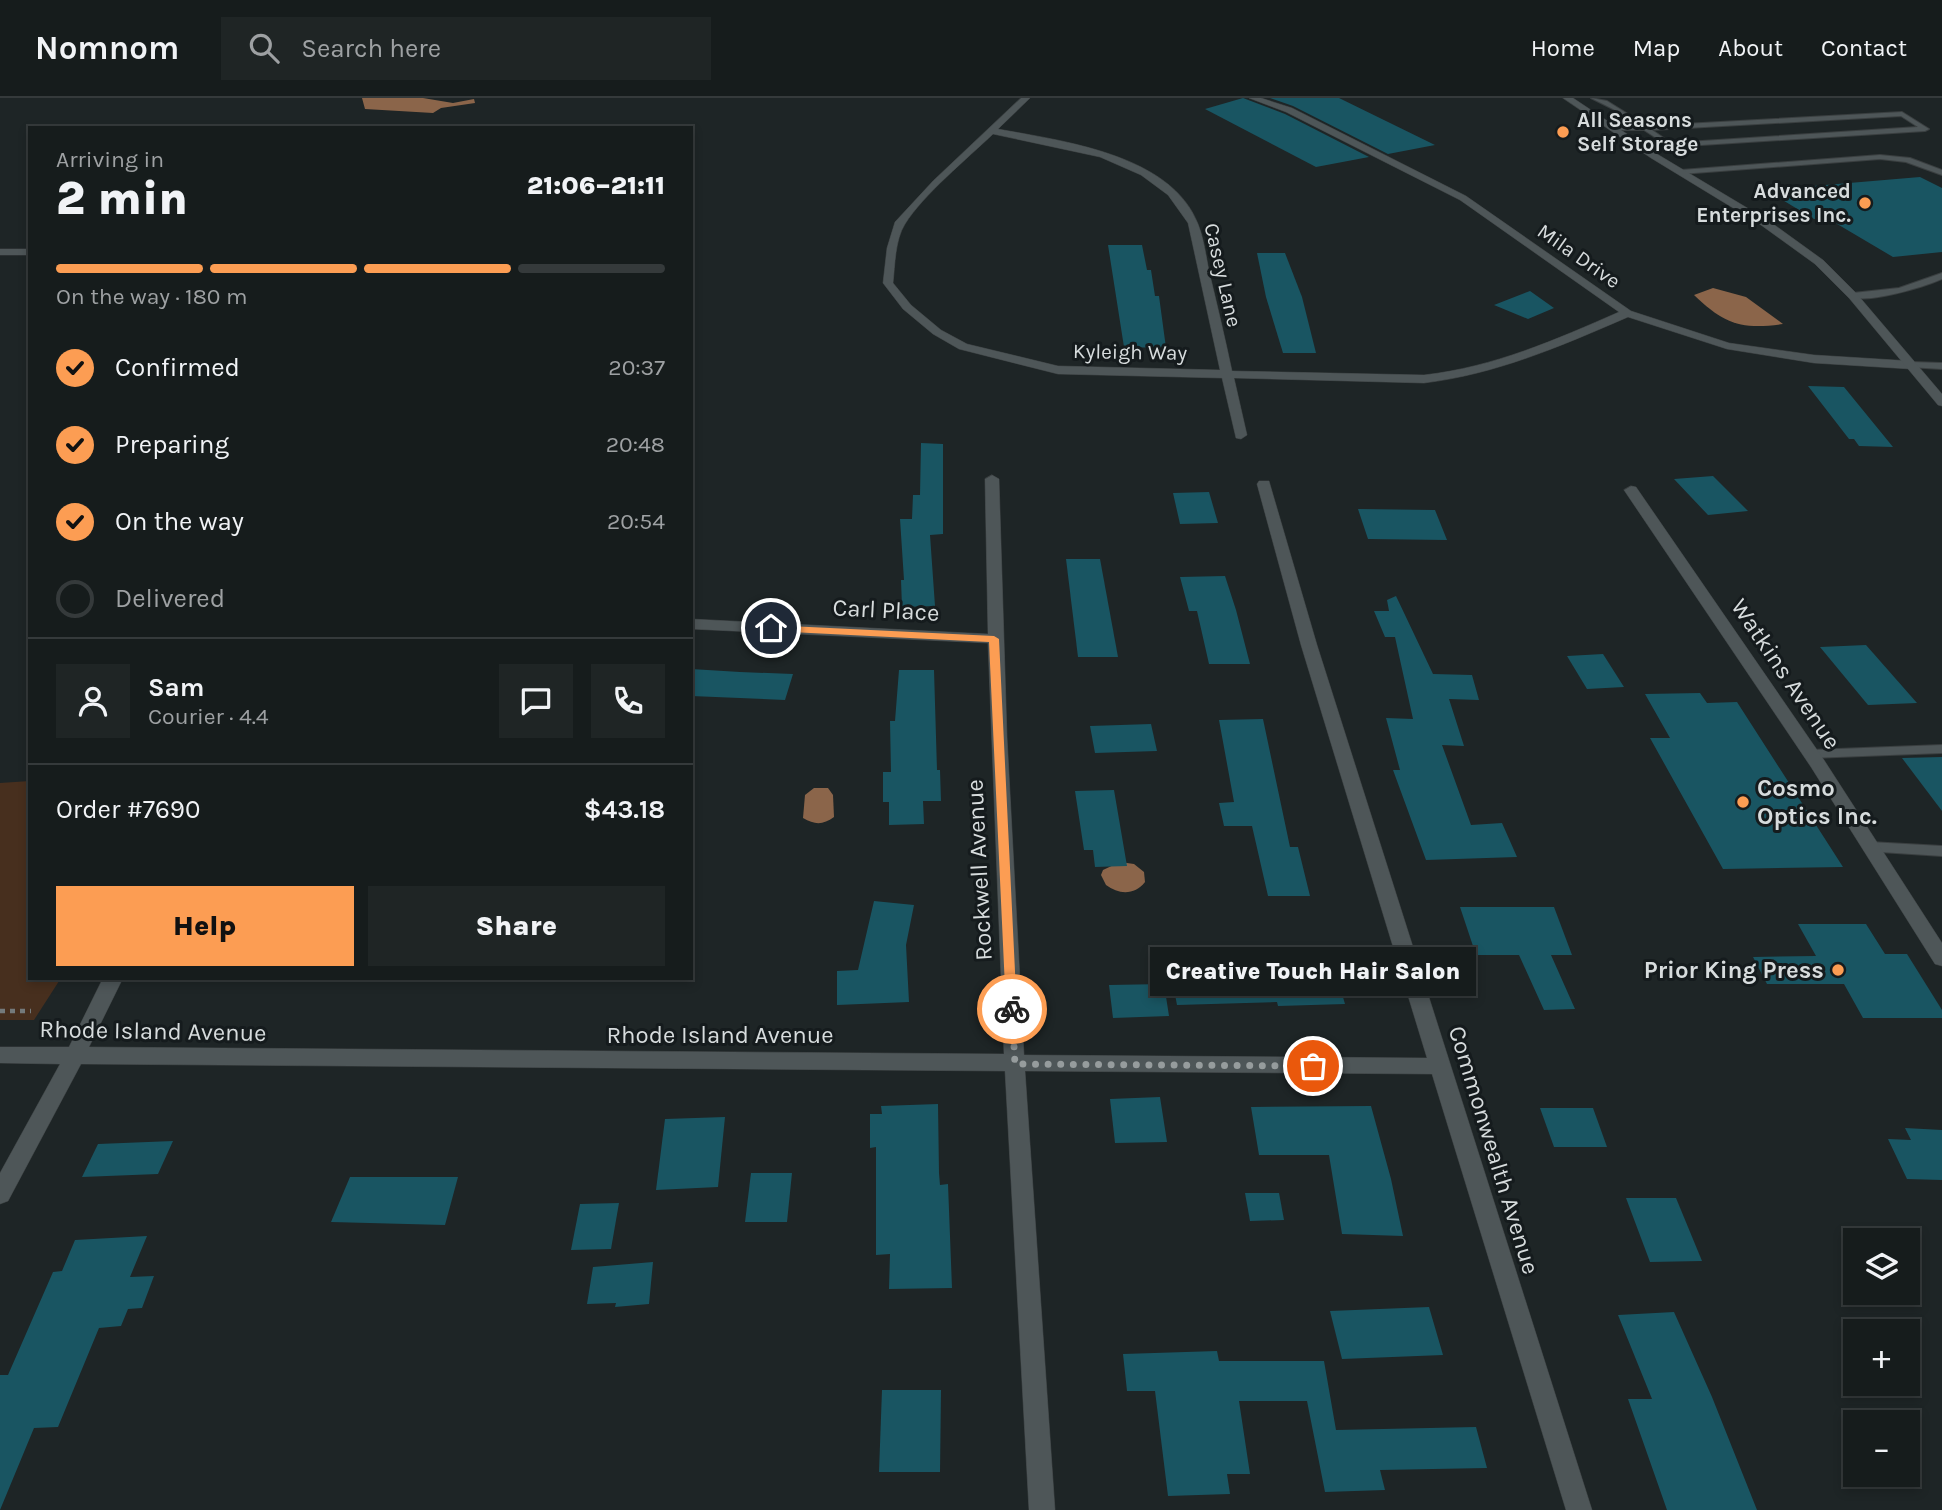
<!DOCTYPE html>
<meta charset="utf-8">
<style>
:root{--surface:#161c1c;--page:#1f2525;--text:#f1f3f6;--muted:#9ea1a3;--line:#353a3b;--accent:#fc9d53}
body{margin:0;font-family:Karla,sans-serif;background:var(--page);color:var(--text);height:100vh;display:flex;flex-direction:column;font-size:26px;white-space:nowrap}
*{box-sizing:border-box;margin:0}
p{font-size:23px;color:var(--muted)}
.icon{flex:none;width:38px;height:38px;fill:none;stroke:currentColor;stroke-width:2;stroke-linecap:round;stroke-linejoin:round}
.map{position:relative;flex:1;overflow:hidden}
.side{position:absolute;left:28px;top:28px;width:665px;height:854px;display:flex;flex-direction:column;background:var(--surface);border-radius:0px;box-shadow:0 4px 10px #0003,0 0 0 2px var(--line)}
.side>*{flex:none}
.tools{position:absolute;left:1843px;top:1130px;display:grid;gap:14px}
.tools a{display:grid;place-items:center;width:77px;height:77px;border-radius:0px;background:var(--surface);box-shadow:0 4px 10px #0003,0 0 0 2px var(--line);font-size:35px}
.pin{position:absolute;display:grid;place-items:center;width:60px;height:60px;color:#fff;margin:-30px;border:4px solid #fff;border-radius:50%;box-shadow:0 2px 7px #0007}
.courier{position:absolute;display:grid;place-items:center;width:70px;height:70px;margin:-35px;border:5px solid #fc9d53;border-radius:50%;background:#fff;color:#222;box-shadow:0 2px 9px #0007}
.bubble{position:absolute;height:49px;border-radius:0px;background:var(--surface);box-shadow:0 4px 10px #0003,0 0 0 2px var(--line);font-size:23px;font-weight:800;line-height:49px;text-align:center}
.headline em{font-style:normal;font-weight:800}
.headline div{display:flex;flex-direction:column-reverse}
.headline{display:flex;align-items:center;justify-content:space-between;height:119px;padding:0 28px}
h1{font-size:46px;font-weight:800;line-height:52px}
.bar{display:grid;grid-template-columns:repeat(4,1fr);gap:10px 7px;align-content:center;height:84px;padding:0 28px}
.bar i{height:9px;border-radius:5px;background:var(--line)}
.bar .selected{background:var(--accent)}
.bar p{grid-column:span 4}
.line{display:flex;align-items:center;gap:18px;padding:0 28px;border-top:2px solid var(--line)}
.line div{flex:1}
.round{display:grid;place-items:center;flex:none;width:74px;height:74px;border-radius:0px;background:var(--page)}
ol{padding:0 28px;list-style:none}
li{display:flex;align-items:center;gap:21px;height:77px}
li p{margin-inline-start:auto}
li .icon{padding:7px;border-radius:50%;background:var(--accent);color:#111;stroke-width:4}
li:last-child{color:var(--muted)}
li i{width:38px;height:38px;border:4px solid var(--line);border-radius:50%}
.primary-button{display:flex;gap:14px;margin-top:auto;padding:14px 28px}
.primary-button a{flex:1;height:80px;border-radius:0px;background:var(--accent);color:#111;font-size:28px;font-weight:800;line-height:80px;text-align:center}
.primary-button a+a{background:var(--page);color:var(--text)}
header{display:flex;align-items:center;gap:42px;box-sizing:border-box;height:98px;padding:0 35px;background:var(--surface);border-bottom:2px solid var(--line)}
header strong{font-size:33px}
nav{display:flex;gap:38px;margin-inline-start:auto;font-size:24px}
.search{width:490px;height:63px;background:var(--page);display:flex;align-items:center;gap:18px;box-sizing:border-box;padding:0 24px;border-radius:0px;color:var(--muted);font-size:26px}
.map>svg:first-child{display:block}
</style>
<header>
<strong>Nomnom</strong>
<div class="search"><svg class="icon" aria-label="search" viewBox="0 0 24 24"><circle cx="10" cy="10" r="6"/><path d="M15 15l6 6"/></svg>Search here</div>
<nav><a>Home</a><a>Map</a><a>About</a><a>Contact</a></nav>
</header>
<div class="map">
<svg width="1942" height="1412" viewBox="0 0 1942 1412">
<rect width="100%" height="100%" fill="#1e2526"/>
<path fill="#472f1e" d="M30,683V880H61L34,922H0V685Z"/>
<g fill="#8b654a">
<path d="M362,0H423L453,5L474,1L475,5L441,10L433,15L365,11Z"/>
<path d="M1713,190L1746,199L1783,226C1742,232 1724,226 1694,197Z"/>
<path d="M814,690H828L833,697L834,719C823,727 815,727 803,720L805,697Z"/>
<path d="M1120,764L1134,766L1144,774L1145,784C1135,797 1119,797 1106,787L1101,777L1103,772Z"/>
</g>
<g fill="#195562">
<path d="M1243,0L1285,16L1369,59L1316,69L1205,11Z"/>
<path d="M1270,0H1339L1435,47L1388,56L1293,8Z"/>
<path d="M1920,79L1942,90V154L1893,159L1827,120L1814,121L1766,92Z"/>
<path d="M1108,147H1142L1147,172H1151L1155,198H1159L1166,250L1124,249Z"/>
<path d="M1257,155H1285L1302,199L1316,255H1283L1266,199Z"/>
<path d="M1530,193L1554,210L1528,221L1494,207Z"/>
<path d="M1808,288L1844,289L1893,349L1859,348L1854,341H1849Z"/>
<path d="M921,345L943,346V436L930,437L935,508L902,509L901,482H904L900,421H912L913,397H920Z"/>
<path d="M1713,378L1748,413L1708,417L1674,381Z"/>
<path d="M1209,394L1218,425L1180,426L1173,395Z"/>
<path d="M1358,411L1435,412L1447,442L1368,441Z"/>
<path d="M1066,461H1100L1118,559H1078Z"/>
<path d="M1225,478L1236,512L1250,566H1209L1197,513H1189L1180,479Z"/>
<path d="M1396,498L1433,576L1472,577L1479,602L1449,601L1464,648L1442,647L1471,727L1502,725L1517,759L1426,762L1393,672H1400L1386,620L1413,621L1395,539H1385L1374,513H1389L1387,502Z"/>
<path d="M1866,547L1917,605L1868,607L1820,549Z"/>
<path d="M1603,556L1624,589L1587,591L1567,558Z"/>
<path d="M691,571L740,574L793,576L785,602L691,598Z"/>
<path d="M899,572H934L937,672H940L941,703H923L924,726L889,727V704H883V674H891L890,623H895Z"/>
<path d="M1700,595L1707,605L1737,604L1843,769L1723,771L1650,640H1670L1645,596Z"/>
<path d="M1263,621L1290,749H1298L1310,798H1268L1252,728H1224L1219,705L1234,704L1219,622Z"/>
<path d="M1151,626L1157,653L1095,655L1090,628Z"/>
<path d="M1942,659V713L1902,660Z"/>
<path d="M1114,692L1127,768L1095,769L1093,752H1084L1075,693Z"/>
<path d="M874,803L914,807L906,847L909,904L837,907V873L858,872Z"/>
<path d="M1460,809H1554L1572,857H1551L1575,911L1544,912L1519,857H1476Z"/>
<path d="M1798,826H1866L1885,856H1907L1942,912V920H1863L1844,886H1767L1753,859L1816,858Z"/>
<path d="M1318,858L1323,876L1336,875L1345,906L1278,908L1277,904L1177,907L1172,881L1293,876L1288,859Z"/>
<path d="M1164,886L1169,918L1113,920L1109,887Z"/>
<path d="M1160,999L1167,1044L1115,1045L1110,1001Z"/>
<path d="M938,1006L939,1075L940,1087L948,1086L952,1190L889,1191L890,1156L876,1157V1049L870,1050V1016H882L881,1008Z"/>
<path d="M1371,1008L1391,1081L1403,1138L1342,1136L1329,1057H1259L1251,1009Z"/>
<path d="M1540,1010H1593L1607,1049H1554Z"/>
<path d="M725,1019L718,1089L656,1092L665,1021Z"/>
<path d="M1905,1030L1942,1032V1082L1907,1081L1888,1041L1911,1042Z"/>
<path d="M173,1043L158,1076L82,1079L98,1046Z"/>
<path d="M751,1075H792L787,1124H745Z"/>
<path d="M350,1079H458L445,1127L331,1124Z"/>
<path d="M1245,1095H1279L1284,1122L1250,1123Z"/>
<path d="M1626,1100H1676L1702,1163L1650,1164Z"/>
<path d="M619,1105L611,1151L571,1152L580,1106Z"/>
<path d="M147,1138L130,1179L154,1178L142,1210L128,1211L121,1228L99,1230L58,1329L34,1330L0,1412V1277H8L53,1174L62,1173L75,1142Z"/>
<path d="M653,1164L649,1206L615,1209L616,1205L587,1206L593,1169Z"/>
<path d="M1429,1209L1443,1257L1342,1261L1330,1213Z"/>
<path d="M1674,1214L1712,1299L1757,1412H1667L1628,1301H1652L1618,1217Z"/>
<path d="M1217,1253L1219,1263H1324L1336,1332L1476,1329L1487,1370L1380,1372L1385,1392L1325,1394L1307,1303H1239L1250,1376H1227L1230,1396L1168,1398L1155,1293H1127L1123,1256Z"/>
<path d="M882,1292H941L940,1374H879Z"/>
</g>
<g fill="none" stroke-linecap="round" stroke-linejoin="round">
<defs>
<g id="lane">
<path d="M1591,0L1607,3L1647,28L1902,14L1929,31L1925,33L1670,49L1644,32H1613L1615,29L1638,28L1613,11ZM1901,18L1918,29L1671,45L1652,32Z"/>
<path d="M1880,57L1910,60L1942,72V77L1906,64L1880,61L1681,76L1677,74L1681,72Z"/>
<path d="M1942,175V181C1924,189 1865,207 1849,198L1853,195L1899,190Z"/>
<path d="M1911,264L1942,265V271L1908,269L1906,267Z"/>
<path d="M1942,647V655L1811,660L1804,656L1811,652Z"/>
<path d="M1870,744L1942,748V758L1865,753L1863,749L1865,745Z"/>
</g>
<g id="street">
<path d="M1021,0H1030L998,31C1062,43 1171,56 1198,126C1204,141 1206,158 1209,173C1217,206 1225,240 1232,273L1424,277C1494,269 1555,242 1619,214L1460,102L1286,14L1249,0H1261L1292,10L1466,98L1631,213L1729,245L1814,257L1911,263L1917,267L1911,271L1814,265L1727,251L1628,219C1561,248 1497,276 1424,285L1234,280L1247,337L1241,341L1236,340L1222,280L1058,276L959,251L933,236L903,211L883,185L887,150L895,124L933,83ZM993,36L1100,59L1141,77L1168,97L1188,125L1220,272L1058,268L967,246L941,232L911,207L893,185C895,167 895,142 905,126C923,97 968,60 993,36Z"/>
<rect x="0" y="151" width="30" height="6"/>
<path d="M992,377L999,381L1007,639L1024,957L1427,960L1301,547L1257,386L1259,383H1269L1317,547L1592,1412H1566L1432,976L1025,973L1055,1412H1029L1005,973L81,966L8,1103L0,1106V1075L60,966L0,965V949H69L103,880H123L89,949L1004,956L988,545L691,531V521L988,536L985,381Z"/>
<path d="M1631,388L1636,389L1824,662L1942,845V868L1935,866L1811,669L1624,392Z"/>
</g>
<path id="secondary" d="M1563,0H1573L1657,56L1769,123L1823,162L1857,196L1942,296V308L1938,307L1849,200L1815,166L1761,127L1651,60Z"/>
</defs>
<use href="#lane" stroke="#3a3f40" stroke-width="2"/>
<use href="#street" stroke="#3a3f40" stroke-width="1"/>
<use href="#secondary" stroke="#3a3f40" stroke-width="1"/>
<path stroke="#747a7b" stroke-width="4.5" stroke-dasharray="5 5" stroke-linecap="butt" d="M0,913H31"/>
<use href="#lane" fill="#4e5658" fill-rule="evenodd"/>
<use href="#street" fill="#4e5658" fill-rule="evenodd"/>
<use href="#secondary" fill="#4e5658" fill-rule="evenodd"/>
</g>
<path fill="#fc9d53" d="M768,527L994,538L999,541L1017,915L1012,916L1006,911L989,544L771,533L768,532Z"/>
<g fill="none" stroke-linecap="round" stroke-linejoin="round">
<path stroke="#969c9d" stroke-width="7" stroke-dasharray="0 12.6" d="M1012,911L1015,966L1313,968"/>
</g>
<g fill="#fc9d53" stroke="#151b1d" stroke-width="2.5">
<circle cx="1563" cy="34" r="7"/>
<circle cx="1865" cy="105" r="7"/>
<circle cx="1743" cy="704" r="7"/>
<circle cx="1838" cy="872" r="7"/>
</g>
<g text-anchor="middle" dominant-baseline="central" stroke-width="6" stroke-linejoin="round" paint-order="stroke">
<g font-size="21" font-weight="bold" fill="#d7dcdd" stroke="#151b1d" text-anchor="start">
<text x="1577" y="22">All Seasons<tspan x="1577" dy="24">Self Storage</tspan></text>
<text x="1851" y="93" text-anchor="end">Advanced<tspan x="1851" dy="24">Enterprises Inc.</tspan></text>
</g>
<g font-size="21" fill="#d7dcdd" stroke="#151b1d">
<text transform="translate(1579 158) rotate(35)">Mila Drive</text>
<text transform="translate(1223 177) rotate(77)">Casey Lane</text>
<text transform="translate(1130 254) rotate(1)">Kyleigh Way</text>
</g>
<g font-size="24" fill="#d7dcdd" stroke="#151b1d">
<text transform="translate(886 512) rotate(3)">Carl Place</text>
<text transform="translate(1786 576) rotate(56)">Watkins Avenue</text>
<text transform="translate(979 772) rotate(-93)">Rockwell Avenue</text>
<text transform="translate(153 933) rotate(1)">Rhode Island Avenue</text>
<text x="720" y="937">Rhode Island Avenue</text>
<text transform="translate(1494 1052) rotate(73)">Commonwealth Avenue</text>
</g>
<g font-size="24" font-weight="bold" fill="#d7dcdd" stroke="#151b1d" text-anchor="start">
<text x="1757" y="690">Cosmo<tspan x="1757" dy="28">Optics Inc.</tspan></text>
<text x="1824" y="872" text-anchor="end">Prior King Press</text>
</g>
</g>
</svg>
<div class="tools">
<a><svg class="icon" aria-label="layers" viewBox="0 0 24 24"><path d="M12 4l9 5-9 5-9-5zM3 14l9 5 9-5"/></svg></a>
<a>+</a>
<a>−</a>
</div>
<div class="pin" style="left:1313px;top:968px;background:#ea580c"><svg class="icon" aria-label="bag" viewBox="0 0 24 24"><path d="M5 8h14l-1 12H6zM9 8a3 3 0 0 1 6 0"/></svg></div>
<div class="pin" style="left:771px;top:530px;background:#1f2937"><svg class="icon" aria-label="home" viewBox="0 0 24 24"><path d="M3 11l9-7 9 7M6 9v11h12V9"/></svg></div>
<div class="courier" style="left:1012px;top:911px"><svg class="icon" aria-label="bike" viewBox="0 0 24 24"><circle cx="6" cy="16" r="4"/><circle cx="18" cy="16" r="4"/><path d="M6 16l4-8h5l3 8M10 8l3 8H6M13 5h3"/></svg></div>
<div class="bubble" style="left:1150px;top:849px;width:326px">Creative Touch Hair Salon</div>
<section class="side">
<div class="headline"><div><h1>2 min</h1><p>Arriving in</p></div><em>21:06–21:11</em></div>
<div class="bar"><i class="selected"></i><i class="selected"></i><i class="selected"></i><i></i><p>On the way · 180 m</p></div>
<ol>
<li><svg class="icon" aria-label="check" viewBox="0 0 24 24"><path d="M5 12l5 5 9-10"/></svg>Confirmed<p>20:37</p></li>
<li><svg class="icon" aria-label="check" viewBox="0 0 24 24"><path d="M5 12l5 5 9-10"/></svg>Preparing<p>20:48</p></li>
<li><svg class="icon" aria-label="check" viewBox="0 0 24 24"><path d="M5 12l5 5 9-10"/></svg>On the way<p>20:54</p></li>
<li><i></i>Delivered</li>
</ol>
<div class="line" style="height:126px"><a class="round"><svg class="icon" aria-label="person" viewBox="0 0 24 24"><circle cx="12" cy="8" r="4"/><path d="M4 21q1-7 8-7t8 7"/></svg></a><div><b>Sam</b><p>Courier · 4.4</p></div><a class="round"><svg class="icon" aria-label="chat" viewBox="0 0 24 24"><path d="M4 5h16v11H9l-5 4z"/></svg></a><a class="round"><svg class="icon" aria-label="phone" viewBox="0 0 24 24"><path d="M5 4h4l2 5-3 2q2 4 5 5l2-3 5 2v4C11 20 4 13 5 4z"/></svg></a></div>
<div class="line" style="height:91px"><div>Order #7690</div><b>$43.18</b></div>
<div class="primary-button"><a>Help</a><a>Share</a></div>
</section>
</div>
